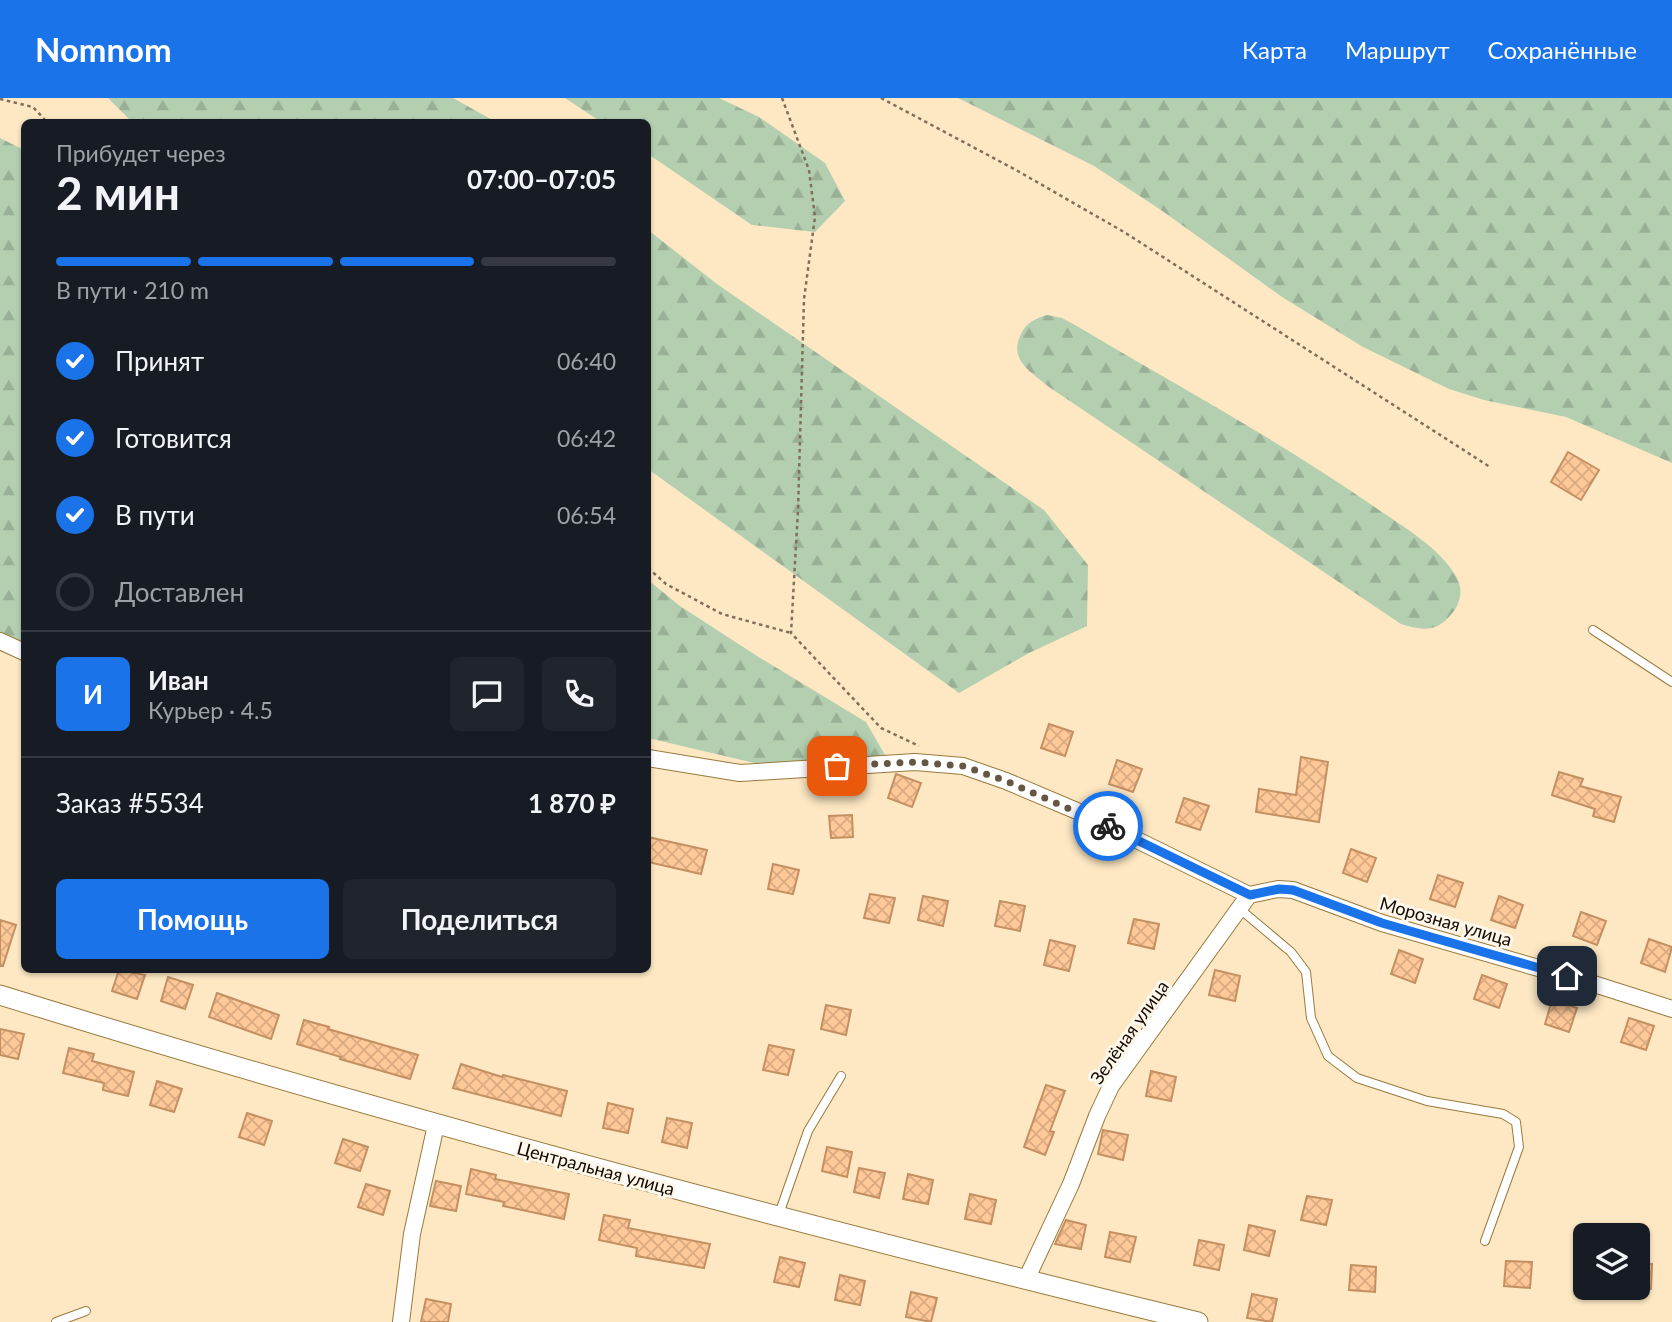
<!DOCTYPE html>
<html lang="ru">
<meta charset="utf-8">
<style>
:root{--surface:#171b24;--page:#20242c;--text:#f1f3f6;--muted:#9ea1a6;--line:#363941;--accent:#1a73e8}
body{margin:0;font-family:Lato,sans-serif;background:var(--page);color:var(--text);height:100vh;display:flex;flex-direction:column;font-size:26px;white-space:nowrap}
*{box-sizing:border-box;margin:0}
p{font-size:23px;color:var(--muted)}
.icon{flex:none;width:38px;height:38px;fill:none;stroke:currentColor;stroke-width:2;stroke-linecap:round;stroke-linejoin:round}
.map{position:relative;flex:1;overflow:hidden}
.sheet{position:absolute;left:21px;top:21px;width:630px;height:854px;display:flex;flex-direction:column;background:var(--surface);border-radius:10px;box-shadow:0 2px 5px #0004}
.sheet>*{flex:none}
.buttons{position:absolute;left:1573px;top:1125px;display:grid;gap:14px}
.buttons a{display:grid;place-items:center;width:77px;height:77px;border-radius:10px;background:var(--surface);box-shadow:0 2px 5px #0004;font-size:35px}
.pin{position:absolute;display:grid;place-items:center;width:60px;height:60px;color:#fff;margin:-30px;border-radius:14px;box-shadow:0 4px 10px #0006}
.courier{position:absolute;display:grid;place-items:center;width:70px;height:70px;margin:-35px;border:5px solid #1a73e8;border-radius:50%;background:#fff;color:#222;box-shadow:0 2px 9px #0007}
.summary em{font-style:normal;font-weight:700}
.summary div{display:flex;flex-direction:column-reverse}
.summary{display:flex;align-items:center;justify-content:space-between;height:119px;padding:0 35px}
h1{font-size:46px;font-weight:700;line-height:52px}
.bar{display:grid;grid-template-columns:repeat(4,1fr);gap:10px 7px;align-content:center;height:84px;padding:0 35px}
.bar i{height:9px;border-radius:5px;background:var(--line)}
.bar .on{background:var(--accent)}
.bar p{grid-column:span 4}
.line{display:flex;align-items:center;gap:18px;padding:0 35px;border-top:2px solid var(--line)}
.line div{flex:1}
.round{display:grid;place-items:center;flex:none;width:74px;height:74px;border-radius:10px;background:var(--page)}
ol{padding:0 35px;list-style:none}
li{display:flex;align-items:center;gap:21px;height:77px}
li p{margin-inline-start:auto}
li .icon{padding:7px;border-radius:50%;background:var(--accent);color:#fff;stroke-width:4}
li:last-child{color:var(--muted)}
li i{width:38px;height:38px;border:4px solid var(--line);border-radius:50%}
.action{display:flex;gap:14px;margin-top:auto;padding:14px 35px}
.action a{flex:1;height:80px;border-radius:10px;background:var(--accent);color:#fff;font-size:28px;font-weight:700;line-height:80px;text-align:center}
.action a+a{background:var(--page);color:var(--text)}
header{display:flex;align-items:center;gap:42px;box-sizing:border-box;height:98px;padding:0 35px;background:var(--accent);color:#fff}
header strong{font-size:33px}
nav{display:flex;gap:38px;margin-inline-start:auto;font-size:24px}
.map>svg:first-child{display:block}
</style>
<header>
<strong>Nomnom</strong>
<nav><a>Карта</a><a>Маршрут</a><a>Сохранённые</a></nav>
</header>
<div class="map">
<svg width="1672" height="1224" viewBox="0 0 1672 1224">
<defs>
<pattern id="forest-firs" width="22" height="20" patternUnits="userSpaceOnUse" patternTransform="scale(1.75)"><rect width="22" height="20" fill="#b3cfb0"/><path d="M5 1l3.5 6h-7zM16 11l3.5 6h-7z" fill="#99b096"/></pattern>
<pattern id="building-cross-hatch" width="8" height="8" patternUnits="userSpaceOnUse" patternTransform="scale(1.75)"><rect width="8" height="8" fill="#ffc898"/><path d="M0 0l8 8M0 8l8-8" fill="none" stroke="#daaa81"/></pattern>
</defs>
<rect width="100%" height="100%" fill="#fde8c3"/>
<g fill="url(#forest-firs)">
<path d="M108,0H453L496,24H132Z"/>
<path d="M565,0H719L759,19L825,65L845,103L815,134L752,127L648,56V24H601Z"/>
<path d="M958,0H1672V365L1566,319L1484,302L1449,291L1363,249L1282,199L1161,112L1094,68Z"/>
<path d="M0,40L24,52V544L0,538Z"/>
<path d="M648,132L717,186L1044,412L1088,467L1087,528L1029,555L959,595L648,371Z"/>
<path d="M1047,217L1062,220L1075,227C1176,287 1280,343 1376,410C1402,428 1437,448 1454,475C1466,492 1460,509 1446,522C1432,535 1417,531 1401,526L1049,289C1031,274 1008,262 1021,236C1026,225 1036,220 1047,217Z"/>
<path d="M648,482L680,508L757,558L866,624L885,657L780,671L648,640Z"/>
</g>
<g fill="url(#building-cross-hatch)" stroke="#c49062" stroke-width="2">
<path d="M1568,354L1599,372L1581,402L1551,384Z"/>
<path d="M1049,626L1073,634L1065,658L1041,650Z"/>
<path d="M1301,659L1328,664L1319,724L1256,714L1259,691L1296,697Z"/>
<path d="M1117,662L1142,671L1133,694L1109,686Z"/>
<path d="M1559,674L1583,681L1580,688L1621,699L1614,724L1593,718L1595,711L1552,697Z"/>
<path d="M896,676L921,685L912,709L888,700Z"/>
<path d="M1184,700L1209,708L1200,732L1176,724Z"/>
<path d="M852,717L853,739L831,740L829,718Z"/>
<path d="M648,739L707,752L701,776L648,764Z"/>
<path d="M1351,751L1376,760L1367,784L1343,775Z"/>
<path d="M773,766L799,772L793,796L768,791Z"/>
<path d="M1438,777L1463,785L1455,809L1430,801Z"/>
<path d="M870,796L895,800L889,825L864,820Z"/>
<path d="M923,798L948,803L943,828L918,822Z"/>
<path d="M1499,798L1523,807L1515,830L1491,822Z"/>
<path d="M1000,803L1025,808L1020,833L995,828Z"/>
<path d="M1581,814L1606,823L1597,847L1573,838Z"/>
<path d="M1134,821L1159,826L1154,851L1128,845Z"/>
<path d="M0,822L16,827L3,868H0Z"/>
<path d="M1649,841L1672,849L1665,874L1641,865Z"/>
<path d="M1050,842L1075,848L1069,873L1044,867Z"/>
<path d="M1399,852L1423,861L1415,885L1391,876Z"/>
<path d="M119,872L145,877L137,901L112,893Z"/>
<path d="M1215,872L1240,878L1235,903L1209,897Z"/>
<path d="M1482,877L1507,886L1499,910L1474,901Z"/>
<path d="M168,879L193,887L185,911L161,903Z"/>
<path d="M217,895L279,917L271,941L209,919Z"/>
<path d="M1552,902L1577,910L1569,934L1545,926Z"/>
<path d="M826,907L851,912L846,937L821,931Z"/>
<path d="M1629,920L1654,928L1646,952L1621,944Z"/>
<path d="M304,922L329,929L328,931L418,957L410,981L340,961L341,959L297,946Z"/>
<path d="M0,931L24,936L18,961L0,957Z"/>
<path d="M769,947L794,952L788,977L763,972Z"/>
<path d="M69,950L94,956L92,963L134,974L128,998L103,992L104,985L63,975Z"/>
<path d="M461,966L502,979L503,977L567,993L561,1018L453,990Z"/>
<path d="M1151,973L1176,979L1171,1003L1146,998Z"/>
<path d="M157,983L182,991L174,1014L150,1007Z"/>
<path d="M1046,987L1065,993L1050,1033L1054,1034L1045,1057L1024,1049Z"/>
<path d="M608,1005L633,1011L628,1035L603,1030Z"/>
<path d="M247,1015L272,1023L264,1047L239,1039Z"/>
<path d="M667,1020L692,1025L687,1050L662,1044Z"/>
<path d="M1103,1032L1128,1037L1123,1062L1098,1056Z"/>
<path d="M343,1041L368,1049L360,1073L335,1065Z"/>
<path d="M827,1049L852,1054L847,1079L822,1073Z"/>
<path d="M859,1070L885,1075L879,1100L854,1094Z"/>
<path d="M471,1071L496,1077L495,1081L569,1096L564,1121L503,1108L504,1104L466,1096Z"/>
<path d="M908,1076L933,1082L928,1106L903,1101Z"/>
<path d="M436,1083L461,1088L456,1113L430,1108Z"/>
<path d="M366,1086L390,1093L383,1117L358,1109Z"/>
<path d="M970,1096L996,1102L991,1126L965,1121Z"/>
<path d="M1307,1098L1332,1102L1326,1127L1301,1122Z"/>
<path d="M604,1117L630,1122L628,1130L710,1146L704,1170L636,1158L637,1150L599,1142Z"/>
<path d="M1066,1122L1086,1127L1081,1151L1055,1146Z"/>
<path d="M1249,1127L1275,1133L1269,1158L1244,1152Z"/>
<path d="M1110,1134L1136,1139L1130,1164L1105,1159Z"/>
<path d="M1199,1142L1224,1147L1219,1172L1194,1167Z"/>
<path d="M780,1159L805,1165L799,1189L774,1184Z"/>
<path d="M1506,1163L1532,1164L1530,1190L1504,1188Z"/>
<path d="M1638,1165L1652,1166L1651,1191L1638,1190Z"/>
<path d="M1351,1167L1376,1169L1375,1194L1349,1192Z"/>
<path d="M840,1177L865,1183L860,1207L835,1202Z"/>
<path d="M911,1194L937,1200L931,1224L906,1219Z"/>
<path d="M1252,1196L1277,1201L1272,1224L1247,1220Z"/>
<path d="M426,1201L451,1206L448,1224H421Z"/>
</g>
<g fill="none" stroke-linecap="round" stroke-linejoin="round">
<defs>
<g id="service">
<path d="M1593,532L1672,584"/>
<path d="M1241,812L1291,854L1306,874L1311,920L1328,958L1357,980L1427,1003L1503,1016L1516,1024L1519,1049L1485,1143"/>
<path d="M778,1119L808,1033L841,978"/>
<path d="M56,1224L86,1213"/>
</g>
<g id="minor">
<path d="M0,543L24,554"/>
<path d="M648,660L740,675L915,664L963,668L1006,683L1084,716L1249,797"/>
<path d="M1249,797L1278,791L1293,792L1382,825L1594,886L1672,911"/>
<path d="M1026,1182L1071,1086L1097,1018L1111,988L1249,797"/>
<path d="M401,1224L412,1136L436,1027"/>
</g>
<path id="tertiary" d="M0,897C395,1020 796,1126 1198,1224"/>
</defs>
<use href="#service" stroke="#99793c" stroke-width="10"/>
<use href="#minor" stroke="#99793c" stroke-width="18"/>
<use href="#tertiary" stroke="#99793c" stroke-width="21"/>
<g stroke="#80705a" stroke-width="2.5" stroke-dasharray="3.5 3.5" stroke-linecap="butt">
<path d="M782,0L809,72L815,119L804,201L798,412L791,535L881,630L919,648"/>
<path d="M881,0L1016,72L1124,134L1490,369"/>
<path d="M0,1L33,9L47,24"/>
<path d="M648,470L666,486L722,516L791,535"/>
</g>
<use href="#service" stroke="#fff" stroke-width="8"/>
<use href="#minor" stroke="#fff" stroke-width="16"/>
<use href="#tertiary" stroke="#fff" stroke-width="19"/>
</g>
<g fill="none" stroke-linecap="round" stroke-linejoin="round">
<path stroke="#665744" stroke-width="7" stroke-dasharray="0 12.6" d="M837,668L915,664L963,668L1006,683L1108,728"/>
<path stroke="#1a73e8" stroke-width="9" d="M1108,728L1250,797L1279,791L1293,792L1382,825L1567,878"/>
</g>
<g text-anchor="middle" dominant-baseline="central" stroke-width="6" stroke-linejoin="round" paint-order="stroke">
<g font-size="18" fill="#150900" stroke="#fef7eb">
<text transform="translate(1446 823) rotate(16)">Морозная улица</text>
<text transform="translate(1129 934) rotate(-55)">Зелёная улица</text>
<text transform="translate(596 1070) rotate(15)">Центральная улица</text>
</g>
</g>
</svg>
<div class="buttons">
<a><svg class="icon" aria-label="layers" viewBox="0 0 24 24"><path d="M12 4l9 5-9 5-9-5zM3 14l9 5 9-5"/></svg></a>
</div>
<div class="pin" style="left:837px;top:668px;background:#ea580c"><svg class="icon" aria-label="bag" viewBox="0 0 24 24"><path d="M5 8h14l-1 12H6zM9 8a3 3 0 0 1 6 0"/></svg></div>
<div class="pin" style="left:1567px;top:878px;background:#1f2937"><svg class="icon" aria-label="home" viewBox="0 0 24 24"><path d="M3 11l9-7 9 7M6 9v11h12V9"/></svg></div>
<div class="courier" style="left:1108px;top:728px"><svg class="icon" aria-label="bike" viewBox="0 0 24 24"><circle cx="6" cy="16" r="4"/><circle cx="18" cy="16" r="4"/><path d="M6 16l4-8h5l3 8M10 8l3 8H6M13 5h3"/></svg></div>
<section class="sheet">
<div class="summary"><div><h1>2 мин</h1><p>Прибудет через</p></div><em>07:00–07:05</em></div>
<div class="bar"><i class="on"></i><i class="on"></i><i class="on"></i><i></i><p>В пути · 210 m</p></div>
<ol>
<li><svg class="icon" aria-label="check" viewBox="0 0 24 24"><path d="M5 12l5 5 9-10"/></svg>Принят<p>06:40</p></li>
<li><svg class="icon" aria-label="check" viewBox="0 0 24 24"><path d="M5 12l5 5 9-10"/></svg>Готовится<p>06:42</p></li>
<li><svg class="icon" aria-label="check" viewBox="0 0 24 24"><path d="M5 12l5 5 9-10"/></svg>В пути<p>06:54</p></li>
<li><i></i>Доставлен</li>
</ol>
<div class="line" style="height:126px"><b class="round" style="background:var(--accent);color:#fff">И</b><div><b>Иван</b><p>Курьер · 4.5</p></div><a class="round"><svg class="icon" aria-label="chat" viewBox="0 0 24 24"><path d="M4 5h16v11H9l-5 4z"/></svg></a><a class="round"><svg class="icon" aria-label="phone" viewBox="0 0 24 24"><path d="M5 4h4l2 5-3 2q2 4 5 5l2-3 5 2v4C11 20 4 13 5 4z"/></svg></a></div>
<div class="line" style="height:91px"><div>Заказ #5534</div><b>1 870 ₽</b></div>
<div class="action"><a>Помощь</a><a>Поделиться</a></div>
</section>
</div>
